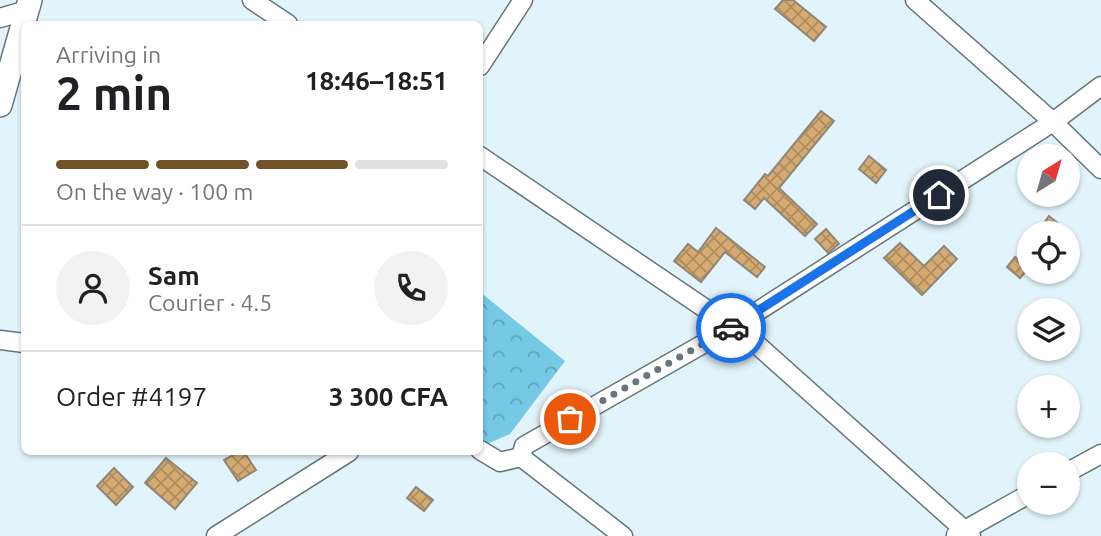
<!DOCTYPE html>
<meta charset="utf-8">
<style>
:root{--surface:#fff;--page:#f2f2f2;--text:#202124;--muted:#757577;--line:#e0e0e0;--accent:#725328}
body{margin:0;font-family:Ubuntu,sans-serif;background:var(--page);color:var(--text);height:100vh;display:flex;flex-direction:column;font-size:26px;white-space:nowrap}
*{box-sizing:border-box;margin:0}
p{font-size:23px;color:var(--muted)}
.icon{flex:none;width:38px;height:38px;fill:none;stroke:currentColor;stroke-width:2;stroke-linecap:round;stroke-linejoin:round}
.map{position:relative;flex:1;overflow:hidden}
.panel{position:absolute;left:21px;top:21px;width:462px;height:434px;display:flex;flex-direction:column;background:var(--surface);border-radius:10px;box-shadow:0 2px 5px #0004}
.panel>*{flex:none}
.needle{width:46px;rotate:37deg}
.controls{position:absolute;left:1017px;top:144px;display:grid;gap:14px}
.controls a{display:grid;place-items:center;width:63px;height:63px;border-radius:50%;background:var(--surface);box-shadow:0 2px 5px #0004;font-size:35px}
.pin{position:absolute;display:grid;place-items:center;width:60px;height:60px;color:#fff;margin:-30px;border:4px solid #fff;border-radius:50%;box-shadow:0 2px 7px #0007}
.courier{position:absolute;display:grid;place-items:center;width:70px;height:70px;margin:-35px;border:5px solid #1a73e8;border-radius:50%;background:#fff;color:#222;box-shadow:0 2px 9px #0007}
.headline em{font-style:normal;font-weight:700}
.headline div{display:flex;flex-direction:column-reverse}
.headline{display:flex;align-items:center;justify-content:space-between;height:119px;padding:0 35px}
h1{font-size:46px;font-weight:700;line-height:52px}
.bar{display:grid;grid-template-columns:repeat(4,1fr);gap:10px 7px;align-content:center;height:84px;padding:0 35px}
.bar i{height:9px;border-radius:5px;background:var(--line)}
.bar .current{background:var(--accent)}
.bar p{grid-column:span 4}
.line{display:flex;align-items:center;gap:18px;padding:0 35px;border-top:2px solid var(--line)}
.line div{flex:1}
.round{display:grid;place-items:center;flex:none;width:74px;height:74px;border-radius:37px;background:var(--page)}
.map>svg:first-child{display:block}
</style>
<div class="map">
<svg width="1101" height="536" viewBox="0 0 1101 536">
<defs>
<pattern id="forest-crowns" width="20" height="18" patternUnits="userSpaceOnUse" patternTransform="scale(1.75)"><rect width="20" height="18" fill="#75c9e4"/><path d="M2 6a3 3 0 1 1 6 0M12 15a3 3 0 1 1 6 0" fill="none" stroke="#60a4b9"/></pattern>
<pattern id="building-cross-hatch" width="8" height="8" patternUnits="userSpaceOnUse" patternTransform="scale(1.75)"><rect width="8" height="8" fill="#d6ab72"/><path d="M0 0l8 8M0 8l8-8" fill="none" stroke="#ae8c5e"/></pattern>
</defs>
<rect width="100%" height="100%" fill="#e2f4fb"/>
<path fill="url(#forest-crowns)" d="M480,292L565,361L510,434L480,447Z"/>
<g fill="url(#building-cross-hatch)" stroke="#90867a" stroke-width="2">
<path d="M783,0H793L826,27L814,41L775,9Z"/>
<path d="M821,111L834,121L779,188L817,224L805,236L764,198L755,209L744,200L765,174L768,176Z"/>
<path d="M869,156L886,170L876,183L859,169Z"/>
<path d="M1049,216L1070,233H1048L1041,227Z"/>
<path d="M716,228L765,267L757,277L725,252L701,282L674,261L688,244L698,252Z"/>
<path d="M826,229L839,244L828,253L815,239Z"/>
<path d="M900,243L924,266L944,246L957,259L922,295L884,258Z"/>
<path d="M1015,257L1029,268L1020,278L1007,267Z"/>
<path d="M238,452H244L256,470L238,481L224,460Z"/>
<path d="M166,458L197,483L175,509L145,483Z"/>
<path d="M114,468L133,487L116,505L97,486Z"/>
<path d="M416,487L433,500L424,511L407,498Z"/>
</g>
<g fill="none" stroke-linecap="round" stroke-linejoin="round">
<defs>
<g id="minor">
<path d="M252,0L288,24"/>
<path d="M915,0L1053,122L1101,169"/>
<path d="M0,18L27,10"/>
<path d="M480,66L523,0"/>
<path d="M480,156L753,341L971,536"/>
<path d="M0,340L24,343"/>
<path d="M480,450L500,462L521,457"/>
<path d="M1068,472L1101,454"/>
<path d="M956,535L1029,494"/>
<path d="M216,536L349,452"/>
<path d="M623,536L521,457L524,446L733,327L1053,122L1101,86"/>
</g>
<path id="major" d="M0,105L30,0"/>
</defs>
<use href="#minor" stroke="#65767b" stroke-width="21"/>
<use href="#major" stroke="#65767b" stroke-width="26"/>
<use href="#minor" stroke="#fff" stroke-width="18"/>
<use href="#major" stroke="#fff" stroke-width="23"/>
</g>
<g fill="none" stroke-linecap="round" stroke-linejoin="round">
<path stroke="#6a7579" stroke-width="7" stroke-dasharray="0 12.6" d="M570,419L731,328"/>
<path stroke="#1a73e8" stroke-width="9" d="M731,328L939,195"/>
</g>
</svg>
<div class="controls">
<a><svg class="needle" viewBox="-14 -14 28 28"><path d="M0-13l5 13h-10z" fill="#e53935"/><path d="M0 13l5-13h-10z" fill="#757577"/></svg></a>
<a><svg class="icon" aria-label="locate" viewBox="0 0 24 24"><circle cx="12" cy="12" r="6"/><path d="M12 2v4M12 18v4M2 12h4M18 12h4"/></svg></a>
<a><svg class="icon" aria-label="layers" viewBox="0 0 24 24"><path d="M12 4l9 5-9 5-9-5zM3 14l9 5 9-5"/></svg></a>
<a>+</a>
<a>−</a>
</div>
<div class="pin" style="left:570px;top:419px;background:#ea580c"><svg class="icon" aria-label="bag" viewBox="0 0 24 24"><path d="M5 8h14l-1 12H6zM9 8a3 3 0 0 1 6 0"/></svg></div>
<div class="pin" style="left:939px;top:195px;background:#1f2937"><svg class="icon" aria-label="home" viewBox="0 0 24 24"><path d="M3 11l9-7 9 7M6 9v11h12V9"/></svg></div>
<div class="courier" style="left:731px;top:328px"><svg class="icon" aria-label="car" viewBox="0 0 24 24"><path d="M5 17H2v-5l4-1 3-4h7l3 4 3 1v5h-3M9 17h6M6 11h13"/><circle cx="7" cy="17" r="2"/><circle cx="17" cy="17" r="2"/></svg></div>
<section class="panel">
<div class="headline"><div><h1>2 min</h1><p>Arriving in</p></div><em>18:46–18:51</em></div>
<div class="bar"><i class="current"></i><i class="current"></i><i class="current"></i><i></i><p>On the way · 100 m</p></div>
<div class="line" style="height:126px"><a class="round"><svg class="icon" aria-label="person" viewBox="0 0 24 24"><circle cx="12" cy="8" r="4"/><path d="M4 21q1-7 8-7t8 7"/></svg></a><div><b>Sam</b><p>Courier · 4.5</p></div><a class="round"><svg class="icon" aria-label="phone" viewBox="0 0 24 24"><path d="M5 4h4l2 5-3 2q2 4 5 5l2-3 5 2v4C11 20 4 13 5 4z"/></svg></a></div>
<div class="line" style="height:91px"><div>Order #4197</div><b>3 300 CFA</b></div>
</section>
</div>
